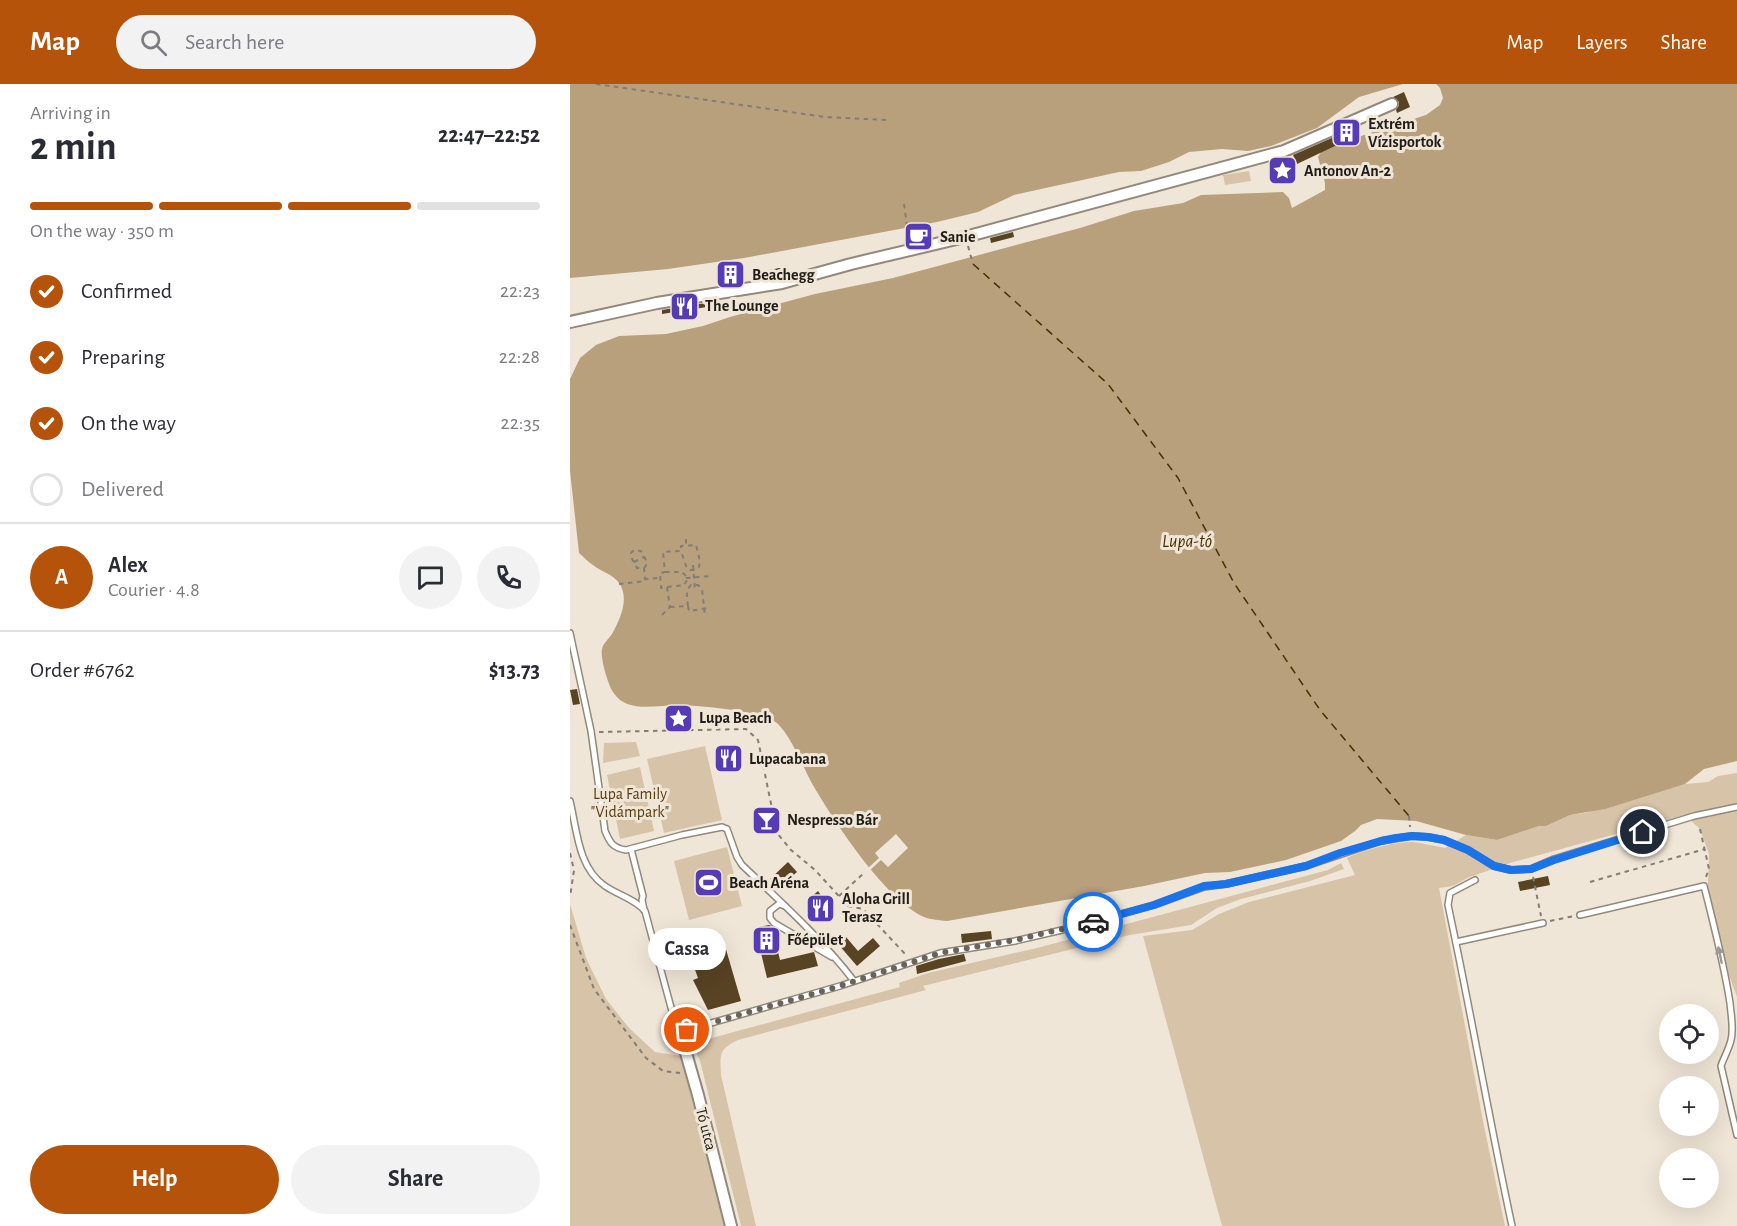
<!DOCTYPE html>
<meta charset="utf-8">
<style>
:root{--surface:#fff;--page:#f2f2f3;--text:#2b2b33;--muted:#7c7c81;--line:#e1e1e2;--accent:#b45309}
body{margin:0;font-family:"Alegreya Sans",sans-serif;background:var(--page);color:var(--text);height:100vh;display:flex;flex-direction:column;font-size:22px;white-space:nowrap}
*{box-sizing:border-box;margin:0}
p{font-size:20px;color:var(--muted)}
.icon{flex:none;width:33px;height:33px;fill:none;stroke:currentColor;stroke-width:2;stroke-linecap:round;stroke-linejoin:round}
.map{position:relative;flex:1;overflow:hidden}
.drawer{display:flex;flex-direction:column;background:var(--surface);width:570px}
.drawer>*{flex:none}
.buttons{position:absolute;left:1089px;top:920px;display:grid;gap:12px}
.buttons a{display:grid;place-items:center;width:60px;height:60px;border-radius:50%;background:var(--surface);box-shadow:0 6px 24px #0002;font-size:30px}
.pin{position:absolute;display:grid;place-items:center;width:51px;height:51px;color:#fff;margin:-26px;border:3px solid #fff;border-radius:50%;box-shadow:0 2px 6px #0007}
.courier{position:absolute;display:grid;place-items:center;width:60px;height:60px;margin:-30px;border:4px solid #1a73e8;border-radius:50%;background:#fff;color:#222;box-shadow:0 2px 8px #0007}
.bubble{position:absolute;height:42px;border-radius:21px;background:var(--surface);box-shadow:0 6px 24px #0002;font-size:20px;font-weight:700;line-height:42px;text-align:center}
.summary em{font-style:normal;font-weight:700}
.summary div{display:flex;flex-direction:column-reverse}
.summary{display:flex;align-items:center;justify-content:space-between;height:102px;padding:0 30px}
h1{font-size:39px;font-weight:700;line-height:45px}
.bar{display:grid;grid-template-columns:repeat(4,1fr);gap:9px 6px;align-content:center;height:72px;padding:0 30px}
.bar i{height:8px;border-radius:4px;background:var(--line)}
.bar .on{background:var(--accent)}
.bar p{grid-column:span 4}
.line{display:flex;align-items:center;gap:15px;padding:0 30px;border-top:2px solid var(--line)}
.line div{flex:1}
.round{display:grid;place-items:center;flex:none;width:63px;height:63px;border-radius:32px;background:var(--page)}
ol{padding:0 30px;list-style:none}
li{display:flex;align-items:center;gap:18px;height:66px}
li p{margin-inline-start:auto}
li .icon{padding:6px;border-radius:50%;background:var(--accent);color:#fff;stroke-width:4}
li:last-child{color:var(--muted)}
li i{width:33px;height:33px;border:3px solid var(--line);border-radius:50%}
.primary-button{display:flex;gap:12px;margin-top:auto;padding:12px 30px}
.primary-button a{flex:1;height:69px;border-radius:36px;background:var(--accent);color:#fff;font-size:24px;font-weight:700;line-height:69px;text-align:center}
.primary-button a+a{background:var(--page);color:var(--text)}
header{display:flex;align-items:center;gap:36px;box-sizing:border-box;height:84px;padding:0 30px;background:var(--accent);color:#fff}
header strong{font-size:28px}
nav{display:flex;gap:33px;margin-inline-start:auto;font-size:21px}
.search{width:420px;height:54px;background:var(--page);display:flex;align-items:center;gap:15px;box-sizing:border-box;padding:0 21px;border-radius:33px;color:var(--muted);font-size:22px}
main{display:flex;flex:1;min-height:0}
.map>svg:first-child{display:block}
</style>
<header>
<strong>Map</strong>
<div class="search"><svg class="icon" aria-label="search" viewBox="0 0 24 24"><circle cx="10" cy="10" r="6"/><path d="M15 15l6 6"/></svg>Search here</div>
<nav><a>Map</a><a>Layers</a><a>Share</a></nav>
</header>
<main>
<section class="drawer">
<div class="summary"><div><h1>2 min</h1><p>Arriving in</p></div><em>22:47–22:52</em></div>
<div class="bar"><i class="on"></i><i class="on"></i><i class="on"></i><i></i><p>On the way · 350 m</p></div>
<ol>
<li><svg class="icon" aria-label="check" viewBox="0 0 24 24"><path d="M5 12l5 5 9-10"/></svg>Confirmed<p>22:23</p></li>
<li><svg class="icon" aria-label="check" viewBox="0 0 24 24"><path d="M5 12l5 5 9-10"/></svg>Preparing<p>22:28</p></li>
<li><svg class="icon" aria-label="check" viewBox="0 0 24 24"><path d="M5 12l5 5 9-10"/></svg>On the way<p>22:35</p></li>
<li><i></i>Delivered</li>
</ol>
<div class="line" style="height:108px"><b class="round" style="background:var(--accent);color:#fff">A</b><div><b>Alex</b><p>Courier · 4.8</p></div><a class="round"><svg class="icon" aria-label="chat" viewBox="0 0 24 24"><path d="M4 5h16v11H9l-5 4z"/></svg></a><a class="round"><svg class="icon" aria-label="phone" viewBox="0 0 24 24"><path d="M5 4h4l2 5-3 2q2 4 5 5l2-3 5 2v4C11 20 4 13 5 4z"/></svg></a></div>
<div class="line" style="height:78px"><div>Order #6762</div><b>$13.73</b></div>
<div class="primary-button"><a>Help</a><a>Share</a></div>
</section>
<div class="map">
<svg width="1167" height="1142" viewBox="0 0 1167 1142">
<rect width="100%" height="100%" fill="#f0e6d7"/>
<g fill="#d7c3a8">
<path d="M679,87L681,97L655,101L653,91Z"/>
<path d="M66,658L70,672L33,679L34,659Z"/>
<path d="M135,662L152,736L94,749L77,675Z"/>
<path d="M70,683L84,747L50,755L37,691Z"/>
<path d="M1167,689V913L1137,831L1139,770L1130,745L1115,731L940,779L897,794L883,802L869,804L914,1042L935,1142H652L573,852L622,846L649,830L679,818L785,791L777,774C794,766 823,758 842,758C853,759 864,762 875,764L896,751L927,756L969,742H976L1000,731L1015,729L1115,700L1138,698L1148,692Z"/>
<path d="M157,763L172,822L119,836L104,777Z"/>
<path d="M771,779L774,785L740,797L671,815L647,824L621,841L560,851L353,902L356,906L168,956C149,965 150,970 151,991L186,1142H171L130,977L126,967L127,958L330,903L329,899L358,889L467,864L758,786Z"/>
<path d="M0,820L16,874L36,915L59,944L85,968L110,972L111,974L156,1142H0Z"/>
</g>
<g fill="#b8a07d">
<path d="M0,0H833L789,13L747,44L701,62L678,67L652,65L619,68L599,78L571,87L549,88L444,111L408,128L367,138L174,174L98,185L0,194Z"/>
<path d="M866,0H1167V677L1134,685L1115,700L1035,725L1000,731L976,742H969L927,756L896,751L846,737L807,735L791,741L785,747L771,757L716,776L660,788L635,789L574,802L377,837C370,836 361,836 354,833C315,815 266,740 244,703C232,682 224,657 208,640C196,627 130,622 111,621C90,620 57,631 43,608C38,600 30,574 32,565C33,559 39,555 42,550C50,535 60,515 49,499C44,491 30,487 23,481C18,478 14,473 9,469L0,387V295L10,274L26,261L49,252L96,250L133,242L160,233L245,210L323,194L510,144L564,127L613,119L631,111L713,108L719,114L722,124L755,106V99L748,73L755,62L764,55L774,52L788,53L856,31L870,21L873,14L870,4Z"/>
</g>
<path fill="#f0e6d7" d="M326,750L338,764L318,783L311,776L299,787L297,785L309,774L305,769Z"/>
<g fill="none" stroke-linecap="round" stroke-linejoin="round">
<path stroke="#482f00" stroke-width="1.5" stroke-dasharray="8 6" stroke-linecap="butt" d="M403,180L538,300L608,394L664,499L750,626L839,732"/>
</g>
<g fill="#584323">
<path d="M834,8L840,23L827,29L826,26L829,21V18L823,13Z"/>
<path d="M764,53L767,61L727,80L723,71Z"/>
<path d="M354,147L357,154L342,158L340,151Z"/>
<path d="M443,148L444,153L421,159L420,154Z"/>
<path d="M209,184L213,185V191L186,195L185,189Z"/>
<path d="M167,185L169,195L154,197L153,188Z"/>
<path d="M136,219L137,223L92,230V226Z"/>
<path d="M7,605L10,620L3,621L0,606Z"/>
<path d="M166,663L170,682L150,687L145,668Z"/>
<path d="M218,778L227,788L208,805L200,795Z"/>
<path d="M978,792L980,801L950,807L948,798Z"/>
<path d="M248,807L255,817L246,824L238,816Z"/>
<path d="M199,841L202,843L210,876L244,868L248,882L197,894L185,844Z"/>
<path d="M421,847L422,855L392,859L391,850Z"/>
<path d="M276,853L288,867L303,854L310,862L287,882L268,860Z"/>
<path d="M153,855L171,917L138,926L123,896L128,894L124,883L135,879L131,862Z"/>
<path d="M394,870L396,877L347,890L346,882L369,875Z"/>
</g>
<g fill="none" stroke-linecap="round" stroke-linejoin="round">
<defs>
<g id="lane">
<path d="M0,549L21,647L35,747C40,759 43,764 56,766L112,751L152,743L157,745L167,773L172,781C211,818 251,854 284,897"/>
<path d="M0,717C7,746 8,784 35,802C48,811 65,815 75,827L106,942L110,948L270,902L370,869L445,857L492,846L584,821L634,803L656,800L736,782L811,757L842,752L858,753L874,756L898,766L924,782L941,786L961,785L984,775L1124,732L1167,723"/>
<path d="M61,765L73,812L72,816L74,826"/>
<path d="M905,796L880,809L878,821C901,928 919,1035 942,1142"/>
<path d="M215,822L209,820L200,827V834L204,839L262,873"/>
<path d="M1010,831L1134,802C1144,841 1154,880 1160,919C1161,931 1164,945 1161,956C1159,965 1154,973 1151,982L1167,1051"/>
<path d="M886,858L973,839"/>
</g>
<g id="street">
<path d="M0,238L87,219L212,199L281,180L395,153L714,67L822,20"/>
<path d="M110,948L128,1011L161,1142"/>
</g>
</defs>
<use href="#lane" stroke="#92897c" stroke-width="8"/>
<use href="#street" stroke="#92897c" stroke-width="14"/>
<g stroke="#847d73" stroke-width="2" stroke-dasharray="4.5 4.5" stroke-linecap="butt">
<path d="M26,0L255,33L316,36"/>
<path d="M334,120L339,157"/>
<path d="M398,162L403,180"/>
<path d="M116,455V462"/>
<path d="M64,478L74,473"/>
<path d="M123,481L125,506"/>
<path d="M74,484L77,480V478L71,467L64,466L61,469V473L67,484H74L75,495"/>
<path d="M95,488H112L116,492L117,496L114,501L97,503"/>
<path d="M116,494L141,492"/>
<path d="M49,500L75,497V495L89,494"/>
<path d="M118,522L119,527L138,524"/>
<path d="M100,523L118,522C117,514 115,507 121,501H128L132,505L135,532"/>
<path d="M92,531L100,523L97,503L91,504L90,489L95,488L93,468L111,467V462L126,461L130,477L129,483L125,486H120L116,482L111,467"/>
<path d="M29,648L176,645L188,656L207,749L221,766L245,786L278,822L293,825L336,871"/>
<path d="M839,732L840,743"/>
<path d="M1130,745L1139,785L1136,793"/>
<path d="M0,769L4,786L0,813"/>
<path d="M963,793L971,832"/>
<path d="M1020,798L1135,765"/>
<path d="M269,812L295,788"/>
<path d="M980,837L1004,832"/>
<path d="M0,841L24,905L76,974L93,987L110,989"/>
</g>
<use href="#lane" stroke="#fff" stroke-width="5"/>
<use href="#street" stroke="#fff" stroke-width="10"/>
</g>
<defs><path id="oneway-solid" d="M-6-.8H1V-3.2L6.5 0L1 3.2V.8H-6Z" transform="scale(1.5)"/></defs>
<use fill="#9b9997" href="#oneway-solid" transform="translate(1150 871) rotate(-102)"/>
<g fill="none" stroke-linecap="round" stroke-linejoin="round">
<path stroke="#69635a" stroke-width="6" stroke-dasharray="0 10.8" d="M117,946L270,902L370,869L445,856L523,838"/>
<path stroke="#1a73e8" stroke-width="8" d="M523,838L584,821L634,802L656,800L736,782L770,769L811,757L826,754L842,752L858,753L874,756L898,766L924,782L941,786L961,785L984,776L1073,748"/>
</g>
<defs>
<symbol id="building-square" viewBox="-11 -11 22 22"><rect x="-9" y="-9" width="18" height="18" rx="4" fill="#553cb4" stroke="#f0e6d7"/><path d="M-4-6H4V6H1V3H-1V6H-4ZM-2.5-4.3h1.7v1.8h-1.7ZM.8-4.3h1.7v1.8H.8ZM-2.5-1h1.7V.8h-1.7ZM.8-1h1.7V.8H.8Z" fill="#fff"/></symbol>
<symbol id="sight-square" viewBox="-11 -11 22 22"><rect x="-9" y="-9" width="18" height="18" rx="4" fill="#553cb4" stroke="#f0e6d7"/><path d="M0-6L1.8-2.2L6-1.7L2.9 1.2L3.7 5.4L0 3.3L-3.7 5.4L-2.9 1.2L-6-1.7L-1.8-2.2Z" fill="#fff"/></symbol>
<symbol id="cafe-square" viewBox="-11 -11 22 22"><rect x="-9" y="-9" width="18" height="18" rx="4" fill="#553cb4" stroke="#f0e6d7"/><path d="M-5.5-4.5H6V0H3Q3 3.5 0 3.5H-2.5Q-5.5 3.5-5.5 0ZM3-3.2v2h1.7v-2ZM-6 4.5H4V6H-6Z" fill="#fff"/></symbol>
<symbol id="restaurant-square" viewBox="-11 -11 22 22"><rect x="-9" y="-9" width="18" height="18" rx="4" fill="#553cb4" stroke="#f0e6d7"/><path d="M-5-6h1v4h1v-4h1v4h1v-4h1v5L-1.5 .5V6h-2V.5L-5-1ZM5-6V6H3V1.5H1.5Q1.5-4 5-6Z" fill="#fff"/></symbol>
<symbol id="bar-square" viewBox="-11 -11 22 22"><rect x="-9" y="-9" width="18" height="18" rx="4" fill="#553cb4" stroke="#f0e6d7"/><path d="M-6-5H6L.8 .8V4.5H3.5V6h-7V4.5H-.8V.8Z" fill="#fff"/></symbol>
<symbol id="stadium-square" viewBox="-11 -11 22 22"><rect x="-9" y="-9" width="18" height="18" rx="4" fill="#553cb4" stroke="#f0e6d7"/><path d="M0-5a6.5 5 0 1 0 0 10a6.5 5 0 1 0 0-10ZM-3.5-1.8h7v3.6h-7Z" fill="#fff"/></symbol>
</defs>
<g fill-rule="evenodd">
<use href="#building-square" x="760" y="32" width="33" height="33"/>
<use href="#sight-square" x="696" y="70" width="33" height="33"/>
<use href="#cafe-square" x="332" y="136" width="33" height="33"/>
<use href="#building-square" x="144" y="174" width="33" height="33"/>
<use href="#restaurant-square" x="98" y="206" width="33" height="33"/>
<use href="#sight-square" x="92" y="618" width="33" height="33"/>
<use href="#restaurant-square" x="142" y="658" width="33" height="33"/>
<use href="#bar-square" x="180" y="720" width="33" height="33"/>
<use href="#stadium-square" x="122" y="782" width="33" height="33"/>
<use href="#restaurant-square" x="234" y="808" width="33" height="33"/>
<use href="#building-square" x="180" y="840" width="33" height="33"/>
</g>
<g text-anchor="middle" dominant-baseline="central" stroke-width="6" stroke-linejoin="round" paint-order="stroke">
<g font-size="16" font-weight="bold" fill="#201c17" stroke="#f0e6d7" text-anchor="start">
<text x="798" y="40">Extrém<tspan x="798" dy="18">Vízisportok</tspan></text>
<text x="734" y="87">Antonov An-2</text>
<text x="370" y="153">Sanie</text>
<text x="182" y="191">Beachegg</text>
<text x="135" y="222">The Lounge</text>
<text x="129" y="634">Lupa Beach</text>
<text x="179" y="675">Lupacabana</text>
<text x="217" y="736">Nespresso Bár</text>
<text x="159" y="799">Beach Aréna</text>
<text x="272" y="815">Aloha Grill<tspan x="272" dy="18">Terasz</tspan></text>
<text x="217" y="856">Főépület</text>
</g>
<g font-size="16" fill="#553b0f" stroke="#f0e6d7">
<text x="60" y="710">Lupa Family<tspan x="60" dy="18">"Vidámpark"</tspan></text>
</g>
<g font-size="16" fill="#201c17" stroke="#f0e6d7">
<text transform="translate(136 1045) rotate(76)">Tó utca</text>
</g>
<g font-size="18" font-style="italic" fill="#482f00" stroke="#f0e6d7">
<text x="617" y="458">Lupa-tó</text>
</g>
</g>
</svg>
<div class="buttons">
<a><svg class="icon" aria-label="locate" viewBox="0 0 24 24"><circle cx="12" cy="12" r="6"/><path d="M12 2v4M12 18v4M2 12h4M18 12h4"/></svg></a>
<a>+</a>
<a>−</a>
</div>
<div class="pin" style="left:117px;top:946px;background:#ea580c"><svg class="icon" aria-label="bag" viewBox="0 0 24 24"><path d="M5 8h14l-1 12H6zM9 8a3 3 0 0 1 6 0"/></svg></div>
<div class="pin" style="left:1073px;top:748px;background:#1f2937"><svg class="icon" aria-label="home" viewBox="0 0 24 24"><path d="M3 11l9-7 9 7M6 9v11h12V9"/></svg></div>
<div class="courier" style="left:523px;top:838px"><svg class="icon" aria-label="car" viewBox="0 0 24 24"><path d="M5 17H2v-5l4-1 3-4h7l3 4 3 1v5h-3M9 17h6M6 11h13"/><circle cx="7" cy="17" r="2"/><circle cx="17" cy="17" r="2"/></svg></div>
<div class="bubble" style="left:78px;top:844px;width:78px">Cassa</div>
</div>
</main>
